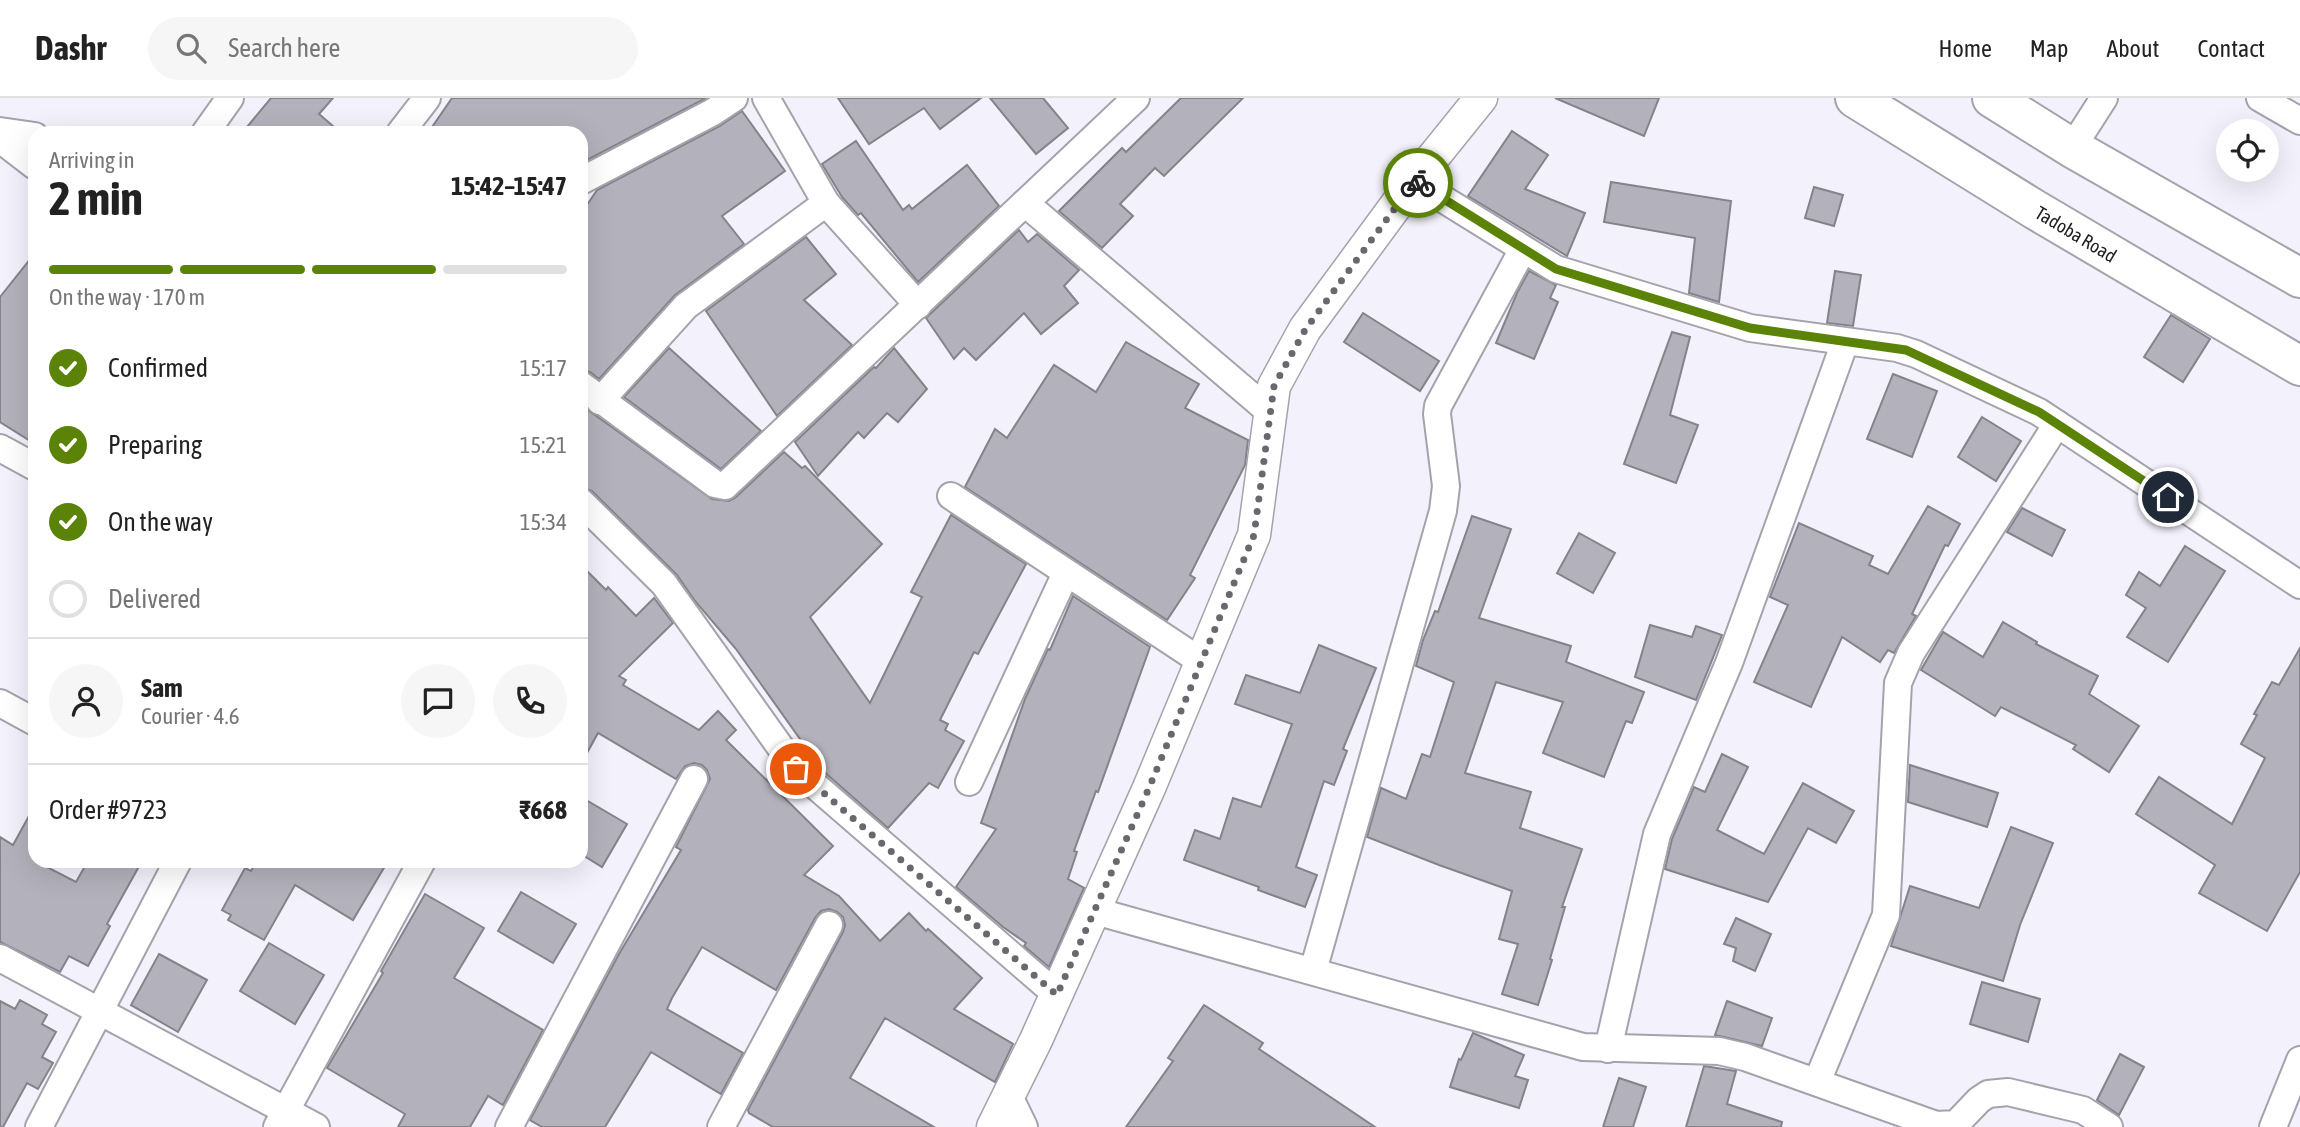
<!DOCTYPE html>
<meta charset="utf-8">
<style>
:root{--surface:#fff;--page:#f6f6f6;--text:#222;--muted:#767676;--line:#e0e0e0;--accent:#5b8307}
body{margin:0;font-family:"Asap Condensed",sans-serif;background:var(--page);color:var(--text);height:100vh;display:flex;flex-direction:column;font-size:26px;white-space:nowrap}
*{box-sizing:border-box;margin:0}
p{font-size:23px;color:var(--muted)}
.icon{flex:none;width:38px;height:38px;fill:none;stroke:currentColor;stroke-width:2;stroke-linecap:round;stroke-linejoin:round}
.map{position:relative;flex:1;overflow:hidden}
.panel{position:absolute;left:28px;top:28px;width:560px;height:742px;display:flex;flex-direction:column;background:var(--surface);border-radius:21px;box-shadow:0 7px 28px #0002}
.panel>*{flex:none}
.buttons{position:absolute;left:2216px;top:21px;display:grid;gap:14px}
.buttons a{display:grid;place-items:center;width:63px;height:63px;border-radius:50%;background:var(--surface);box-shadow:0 7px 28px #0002;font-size:35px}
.pin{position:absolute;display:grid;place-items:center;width:60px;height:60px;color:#fff;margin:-30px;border:4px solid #fff;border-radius:50%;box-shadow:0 2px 7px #0007}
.courier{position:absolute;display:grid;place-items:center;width:70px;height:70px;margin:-35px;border:5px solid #5b8307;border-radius:50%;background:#fff;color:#222;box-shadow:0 2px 9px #0007}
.overview em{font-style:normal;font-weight:700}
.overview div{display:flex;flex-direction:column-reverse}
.overview{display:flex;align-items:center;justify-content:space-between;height:119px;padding:0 21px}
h1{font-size:46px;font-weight:700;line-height:52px}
.bar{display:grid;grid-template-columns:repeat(4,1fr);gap:10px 7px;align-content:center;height:84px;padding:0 21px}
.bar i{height:9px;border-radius:5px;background:var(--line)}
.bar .active{background:var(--accent)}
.bar p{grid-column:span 4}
.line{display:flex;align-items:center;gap:18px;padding:0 21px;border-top:2px solid var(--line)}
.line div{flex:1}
.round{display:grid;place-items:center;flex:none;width:74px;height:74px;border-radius:37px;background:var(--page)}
ol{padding:0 21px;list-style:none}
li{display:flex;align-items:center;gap:21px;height:77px}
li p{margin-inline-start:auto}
li .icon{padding:7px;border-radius:50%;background:var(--accent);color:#fff;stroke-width:4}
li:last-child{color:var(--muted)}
li i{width:38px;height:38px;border:4px solid var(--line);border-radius:50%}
header{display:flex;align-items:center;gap:42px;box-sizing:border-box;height:98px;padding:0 35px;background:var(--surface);border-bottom:2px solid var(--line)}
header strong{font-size:33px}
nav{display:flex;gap:38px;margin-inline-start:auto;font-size:24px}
.search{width:490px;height:63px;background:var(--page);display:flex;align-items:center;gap:18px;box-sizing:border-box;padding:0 24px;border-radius:38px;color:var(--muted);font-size:26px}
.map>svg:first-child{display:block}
</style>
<header>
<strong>Dashr</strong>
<div class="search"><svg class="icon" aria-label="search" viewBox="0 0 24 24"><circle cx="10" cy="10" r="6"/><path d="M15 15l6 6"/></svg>Search here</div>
<nav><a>Home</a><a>Map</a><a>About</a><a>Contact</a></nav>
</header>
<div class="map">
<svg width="2300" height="1029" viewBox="0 0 2300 1029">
<rect width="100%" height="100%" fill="#f3f1fb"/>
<g fill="#b3b1bb" stroke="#84838b" stroke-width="2">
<path d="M271,0H333L319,16L341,35H242Z"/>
<path d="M452,0H706L585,63L581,59V35H428Z"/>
<path d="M838,0H981L940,31L924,10L869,46Z"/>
<path d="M990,0H1043L1068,30L1036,56Z"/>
<path d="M1181,0H1243L1164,78L1155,70L1120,106L1133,118L1102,150L1059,113L1122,50L1126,54Z"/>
<path d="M1555,0H1659L1644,38Z"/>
<path d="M742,13L785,73L722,118L744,146L675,197L599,281L590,274L581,272V116L597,92L720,28Z"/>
<path d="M1512,33L1548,57L1525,91L1585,115L1567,158L1468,98Z"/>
<path d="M856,43L903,112L909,107L912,111L967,67L999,108L918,184L861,115L858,117L842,99L822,66Z"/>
<path d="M1611,84L1731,103L1719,204L1689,195L1695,140L1604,124Z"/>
<path d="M1814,89L1843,97L1834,128L1805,120Z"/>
<path d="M1019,132L1028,144L1037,136L1079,172L1064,188L1078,205L1041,236L1024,215L976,262L964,250L954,261L926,220Z"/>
<path d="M806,139L836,176L804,202L852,247L777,318L706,213Z"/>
<path d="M35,155V346L0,324V199Z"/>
<path d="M1529,173L1556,187L1550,200L1558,204L1534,261L1496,245L1517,195Z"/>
<path d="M1835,173L1861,177L1853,228L1827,225Z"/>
<path d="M1363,215L1439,263L1420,293L1344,244Z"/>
<path d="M2171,217L2210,241L2183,284L2144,259Z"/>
<path d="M1672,234L1690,239L1670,317L1698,327L1676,385L1624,366Z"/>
<path d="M1126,244L1199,286L1185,310L1248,342L1245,367L1190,477L1195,480L1167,522L965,389L995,331L1007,340L1054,267L1096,294Z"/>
<path d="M669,250L761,333L721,371L624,299Z"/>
<path d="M894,250L927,291L898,324L887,315L864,340L858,334L818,378L795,344L874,269L876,270Z"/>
<path d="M1893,276L1937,293L1912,359L1867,341Z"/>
<path d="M581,307L712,401L729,403L735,400L784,354L802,370L805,368L882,446L810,519L870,605L922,499L911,494L951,417L1026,466L978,556L974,554L940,622L948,626L945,632L964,643L938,690L929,685L888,730L822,672L736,551L695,503L677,477L592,393L581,389Z"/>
<path d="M1982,319L2021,343L1996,383L1958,359Z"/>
<path d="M1928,408L1960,426L1948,448L1945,447L1912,516L1916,518L1894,555L1888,552L1880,564L1842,539L1811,609L1754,584L1788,507L1770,499L1799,425L1873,458L1869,467L1888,476Z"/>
<path d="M2022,410L2065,432L2052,458L2007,434Z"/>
<path d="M1472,418L1511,431L1479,520L1571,548L1566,564L1644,594L1632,625L1626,623L1604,679L1543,655L1563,604L1496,584L1465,675L1531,694L1520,730L1582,751L1562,809H1565L1550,861L1552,862L1538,907L1502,896L1518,846L1499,841L1512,793L1439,767L1367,739L1381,690L1406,701L1422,656L1430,659L1454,584L1416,568L1423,542L1435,513L1438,514Z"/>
<path d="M1579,435L1615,455L1593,495L1557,475Z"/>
<path d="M2185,448L2225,473L2168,564L2127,539L2146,510L2126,497L2139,474L2160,488Z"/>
<path d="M581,467L606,492L608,489L636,518L654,500L673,525L619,578L626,582L623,587L699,632L718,613L736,632L726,642L833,748L804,777L839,798L880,843L909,815L926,833L928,831L982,880L954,911L1013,946L995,984L885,920L850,980L934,1029H773L749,1015L748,1012L843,834L845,827L843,819L837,814L829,811L821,813L815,820L776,892L702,849L672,900L667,911L743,955L721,996L651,954L605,1029H542L530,1022L619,856L681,752L676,749L710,681L707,672L702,667L694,665L685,668L676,681L598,635L581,666Z"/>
<path d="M1073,498L1150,549L1098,694L1096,693L1074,753L1077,754L1068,781L1084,790L1049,869L1024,848L1026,845L1003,829L956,789L996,731L981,725L1025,601L1048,551L1050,552Z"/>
<path d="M2003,524L2037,544L2036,546L2098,578L2089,596L2139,628L2109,674L2073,651L2076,647L2001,609L1995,618L1921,572L1943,534L1983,559Z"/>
<path d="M1650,527L1692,539L1696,528L1722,537L1696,602L1635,579Z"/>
<path d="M1319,547L1376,570L1343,651L1347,653L1334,687L1324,683L1296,769L1317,777L1305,809L1258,792L1259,789L1184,762L1195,732L1220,741L1233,700L1261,709L1292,626L1235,606L1246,577L1300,595Z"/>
<path d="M2300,550V774L2267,833L2199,795L2215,767L2136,716L2159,679L2232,726L2265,660L2241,646L2257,617L2254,616L2272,584L2279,587Z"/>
<path d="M1722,656L1748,669L1717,732L1764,756L1803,685L1854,713L1836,745L1808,730L1768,804L1665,771L1672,741L1694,689L1705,694Z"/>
<path d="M1910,667L1998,695L1987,729L1908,704Z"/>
<path d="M581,699L627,726L602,769L581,756Z"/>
<path d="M35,707V763L76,784L88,763H142L107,826L110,828L88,868L69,858L60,874L0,844V739L13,747Z"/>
<path d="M2011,729L2053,745L2020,827L2003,883L1891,848L1910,788L1979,810Z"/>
<path d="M254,763H388L353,822L295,787L264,842L228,822L231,817L222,812L245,770L251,773L256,764Z"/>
<path d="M521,794L576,826L553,865L498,833Z"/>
<path d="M425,796L484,830L454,880L543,932L503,1007L488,998L470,1029H398L405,1016L327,970L383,875L381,873Z"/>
<path d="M1736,820L1771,836L1755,873L1733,863L1736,850L1724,846Z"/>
<path d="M269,845L324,877L295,926L240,893Z"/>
<path d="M159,856L207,882L178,934L131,907Z"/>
<path d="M1982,884L2040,901L2028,944L1970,926Z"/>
<path d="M20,902L47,917L42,926L56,934L42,959L53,965L38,991L27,985L3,1029H0V903L15,911Z"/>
<path d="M1727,903L1772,920L1762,948L1715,937Z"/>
<path d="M1204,907L1263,945L1259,951L1375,1029H1126L1173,963L1168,960Z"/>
<path d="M1473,935L1524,957L1515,978L1528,982L1519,1010L1450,989L1459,961L1461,962Z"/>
<path d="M2120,956L2144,969L2119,1017L2097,1002Z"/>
<path d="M1704,968L1736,973L1727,1006L1782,1024L1781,1029H1686Z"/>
<path d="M1619,980L1646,989L1633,1029H1603Z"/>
</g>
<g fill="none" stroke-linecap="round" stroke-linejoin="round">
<defs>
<g id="minor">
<path d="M766,0L826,105L918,207"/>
<path d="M2260,0L2300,23"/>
<path d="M0,33L35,38"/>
<path d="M205,35L230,0"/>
<path d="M400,35L427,0"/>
<path d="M0,41L35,68"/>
<path d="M2072,50L2104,0"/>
<path d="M581,83L713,14L734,0"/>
<path d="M1414,83L1556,171L1750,230L1897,250L1916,256L2039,314L2300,487"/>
<path d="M1025,105L1270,314"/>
<path d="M581,287L715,386L725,388L1136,0"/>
<path d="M600,303L686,208L826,105"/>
<path d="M0,350L35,369"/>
<path d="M951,398L1202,564"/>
<path d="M581,404L664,486L796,671L1057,897"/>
<path d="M0,605L35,624"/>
<path d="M969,684L1066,475"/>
<path d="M1095,813L1583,949L1719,953L1745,959L1936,1027L1956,1026L1979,1002L1988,996L2008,994L2083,1012L2109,1029"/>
<path d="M0,860L316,1029"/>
<path d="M1313,873L1443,413L1446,388L1437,316L1438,308L1523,151"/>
<path d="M1608,951L1657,736L1729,565L1845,244"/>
<path d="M1817,984L1886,817L1898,585L1911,555L2057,326"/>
<path d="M1009,998L1024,1029"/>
<path d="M39,1029L178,763"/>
<path d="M277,1029L422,763"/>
<path d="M509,1029L694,681"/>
<path d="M721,1029L829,827"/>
<path d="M2273,1029L2300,962"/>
</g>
<path id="tertiary" d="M993,1029L1036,942L1149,690L1254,437L1274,288L1305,231L1414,83L1481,0"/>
<g id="primary">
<path d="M1855,0L2034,111L2300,268"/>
<path d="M1992,0L2072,50L2300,180"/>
</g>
</defs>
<use href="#minor" stroke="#a4a2ab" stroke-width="30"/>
<use href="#tertiary" stroke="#a4a2ab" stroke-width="35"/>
<use href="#primary" stroke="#a4a2ab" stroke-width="42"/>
<use href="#minor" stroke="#fff" stroke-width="26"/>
<use href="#tertiary" stroke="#fff" stroke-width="32"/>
<use href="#primary" stroke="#fff" stroke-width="38"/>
</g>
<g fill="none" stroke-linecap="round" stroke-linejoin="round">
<path stroke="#69686e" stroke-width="7" stroke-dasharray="0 12.6" d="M796,671L1057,897L1149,690L1254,437L1274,288L1305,232L1415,83L1418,85"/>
<path stroke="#5b8307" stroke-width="9" d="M1418,85L1556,171L1750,230L1906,252L2039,314L2168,399"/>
</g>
<g text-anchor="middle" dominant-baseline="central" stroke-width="5" stroke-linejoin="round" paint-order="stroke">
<g font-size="19" fill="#1f1f22" stroke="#fff">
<text transform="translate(2076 136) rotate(31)">Tadoba Road</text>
</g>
</g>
</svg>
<div class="buttons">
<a><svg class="icon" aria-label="locate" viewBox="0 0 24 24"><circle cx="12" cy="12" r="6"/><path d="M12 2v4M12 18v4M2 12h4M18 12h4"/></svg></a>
</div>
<div class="pin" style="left:796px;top:671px;background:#ea580c"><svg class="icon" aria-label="bag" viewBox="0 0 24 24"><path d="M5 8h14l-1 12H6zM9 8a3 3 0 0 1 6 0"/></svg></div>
<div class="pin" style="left:2168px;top:399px;background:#1f2937"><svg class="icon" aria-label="home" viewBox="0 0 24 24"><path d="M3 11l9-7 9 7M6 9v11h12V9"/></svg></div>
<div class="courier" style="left:1418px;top:85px"><svg class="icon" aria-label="bike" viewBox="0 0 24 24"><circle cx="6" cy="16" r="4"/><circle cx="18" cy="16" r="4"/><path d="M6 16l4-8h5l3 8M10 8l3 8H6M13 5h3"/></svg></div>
<section class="panel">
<div class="overview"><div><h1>2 min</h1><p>Arriving in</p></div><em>15:42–15:47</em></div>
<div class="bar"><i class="active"></i><i class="active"></i><i class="active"></i><i></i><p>On the way · 170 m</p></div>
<ol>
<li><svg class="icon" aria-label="check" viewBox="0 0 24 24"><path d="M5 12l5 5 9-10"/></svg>Confirmed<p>15:17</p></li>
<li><svg class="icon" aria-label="check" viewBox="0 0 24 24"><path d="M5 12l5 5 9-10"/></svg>Preparing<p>15:21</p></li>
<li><svg class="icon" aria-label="check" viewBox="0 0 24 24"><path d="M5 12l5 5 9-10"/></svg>On the way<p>15:34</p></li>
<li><i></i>Delivered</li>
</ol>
<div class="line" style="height:126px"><a class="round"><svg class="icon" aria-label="person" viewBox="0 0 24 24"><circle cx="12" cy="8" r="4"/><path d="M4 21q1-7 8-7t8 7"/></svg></a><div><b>Sam</b><p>Courier · 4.6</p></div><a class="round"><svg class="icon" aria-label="chat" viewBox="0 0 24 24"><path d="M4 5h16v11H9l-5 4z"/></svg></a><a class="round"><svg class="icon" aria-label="phone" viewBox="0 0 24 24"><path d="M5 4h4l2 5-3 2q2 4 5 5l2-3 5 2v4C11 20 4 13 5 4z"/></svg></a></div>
<div class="line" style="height:91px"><div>Order #9723</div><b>₹668</b></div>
</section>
</div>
